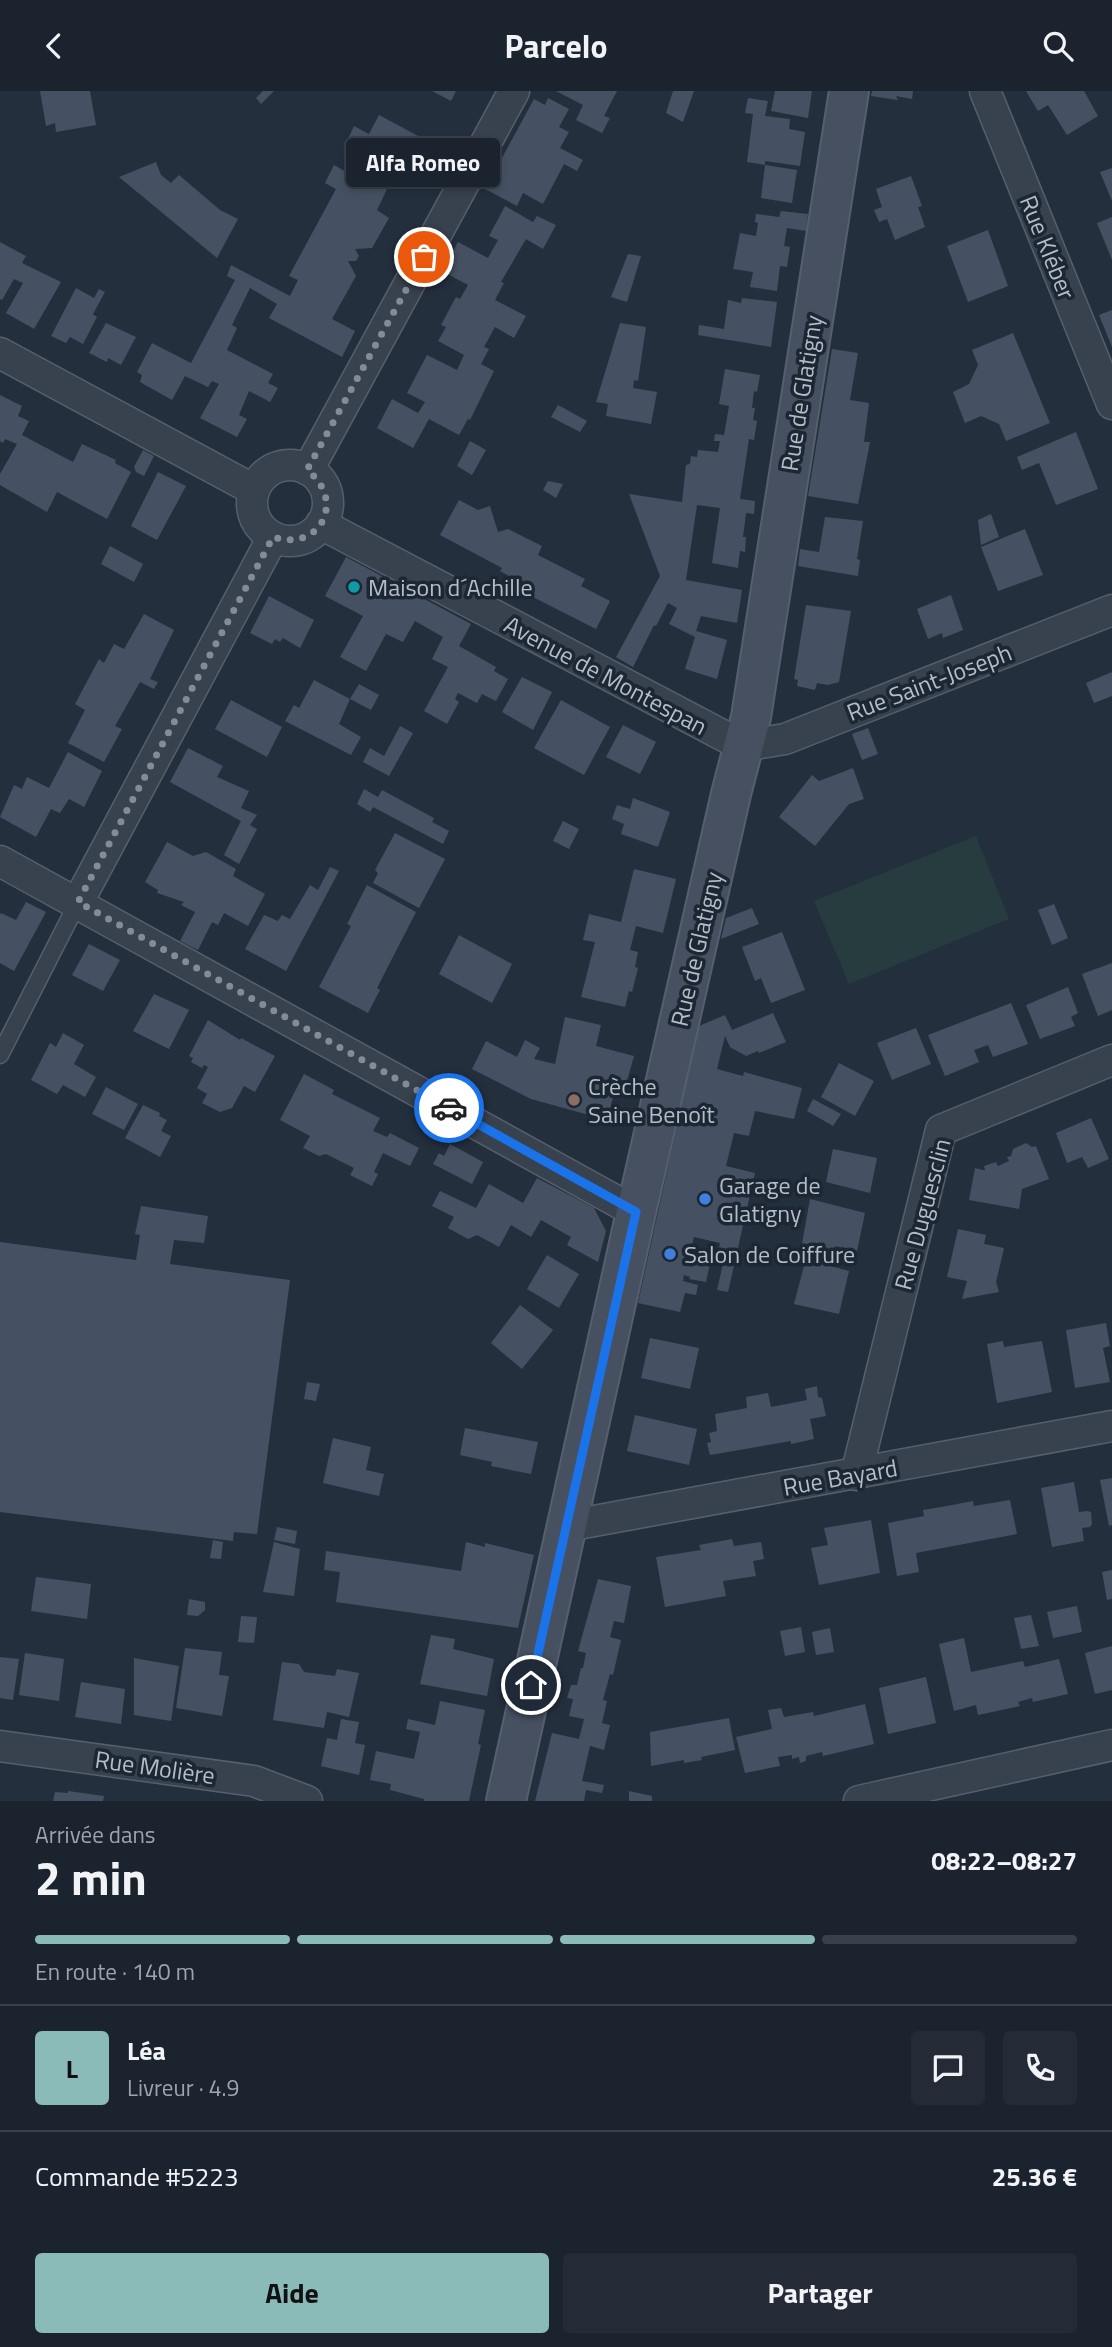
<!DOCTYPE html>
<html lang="fr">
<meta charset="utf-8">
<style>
:root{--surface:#1b232e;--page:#242b36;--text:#f1f3f6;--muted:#a0a4aa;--line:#39404a;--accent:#8bbbb9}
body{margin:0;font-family:"Titillium Web",sans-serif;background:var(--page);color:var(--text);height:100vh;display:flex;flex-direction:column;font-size:26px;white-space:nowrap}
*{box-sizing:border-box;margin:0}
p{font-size:23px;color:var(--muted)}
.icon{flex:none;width:38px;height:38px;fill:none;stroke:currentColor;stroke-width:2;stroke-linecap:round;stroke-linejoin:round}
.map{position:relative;height:1710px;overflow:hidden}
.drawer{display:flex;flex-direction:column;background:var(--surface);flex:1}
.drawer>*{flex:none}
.pin{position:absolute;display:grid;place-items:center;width:60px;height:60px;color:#fff;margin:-30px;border:4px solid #fff;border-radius:50%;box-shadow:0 2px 7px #0007}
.courier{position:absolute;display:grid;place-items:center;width:70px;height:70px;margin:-35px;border:5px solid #1a73e8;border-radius:50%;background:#fff;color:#222;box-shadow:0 2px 9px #0007}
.bubble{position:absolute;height:49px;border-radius:7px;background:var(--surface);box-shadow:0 4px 10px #0003,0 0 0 2px var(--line);font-size:23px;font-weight:700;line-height:49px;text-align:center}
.summary em{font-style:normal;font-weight:700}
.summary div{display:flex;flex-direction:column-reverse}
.summary{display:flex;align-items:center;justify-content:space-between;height:119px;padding:0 35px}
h1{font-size:46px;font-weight:700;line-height:52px}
.bar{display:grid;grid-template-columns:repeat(4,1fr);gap:10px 7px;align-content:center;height:84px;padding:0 35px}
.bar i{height:9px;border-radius:5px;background:var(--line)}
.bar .on{background:var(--accent)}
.bar p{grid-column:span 4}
.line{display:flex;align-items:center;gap:18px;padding:0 35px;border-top:2px solid var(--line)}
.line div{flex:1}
.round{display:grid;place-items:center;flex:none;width:74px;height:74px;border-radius:7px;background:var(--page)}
.cta{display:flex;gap:14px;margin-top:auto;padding:14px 35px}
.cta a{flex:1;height:80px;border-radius:7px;background:var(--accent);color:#111;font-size:28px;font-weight:700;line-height:80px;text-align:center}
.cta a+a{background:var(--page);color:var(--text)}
header{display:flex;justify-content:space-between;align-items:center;height:91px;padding:0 35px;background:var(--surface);font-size:32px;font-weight:700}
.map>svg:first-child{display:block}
</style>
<header><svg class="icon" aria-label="back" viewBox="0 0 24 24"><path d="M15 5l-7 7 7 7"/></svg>Parcelo<svg class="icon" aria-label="search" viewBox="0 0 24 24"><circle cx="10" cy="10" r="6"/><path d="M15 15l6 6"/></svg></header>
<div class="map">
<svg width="1112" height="1710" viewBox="0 0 1112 1710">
<rect width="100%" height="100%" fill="#242f3e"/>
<path fill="#263c3f" d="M976,745L1009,828L849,893L814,810Z"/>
<g fill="#455162">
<path d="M40,0H90L96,34L56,41L55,32L46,35Z"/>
<path d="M263,0H274L261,13L256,7Z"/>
<path d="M432,0H456L451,10Z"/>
<path d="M556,0H617L604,25L610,27L602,42L576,29L583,14Z"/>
<path d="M673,0H694L683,31L666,22Z"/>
<path d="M775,0H812L808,27L771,20Z"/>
<path d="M872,0H913L912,8L896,5L898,9L871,5Z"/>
<path d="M1026,0H1084L1098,25L1067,44L1048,14L1038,20Z"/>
<path d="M548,7L569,18L559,36L569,41L560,57L583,69L577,80L564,73L543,113L523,102L517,115L485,98L534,8L545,14Z"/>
<path d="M748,7L768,10L765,25L790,28L789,38L805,41L800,75L765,70V74L747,71L753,23L745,22Z"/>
<path d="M379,24L420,46L422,53L440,63L430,82L427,80L422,91L406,83L408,80L348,48L354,35L369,43Z"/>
<path d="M156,71L161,84L171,92L179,84L220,119L238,128L217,167L119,86Z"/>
<path d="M334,74L355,86L359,80L388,96L377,119L389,127L372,157L355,158L359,165L356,170H348L356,185L332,228L355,240L342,266L269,227L277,213L250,197L232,234L237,237L227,259L273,283L268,292L278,297L270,311L249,300L239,324L247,328L237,346L200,327L219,293L212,290L208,296L185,285L172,309L140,291L142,284L137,281L152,252L191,272L235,189L227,185L231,174L290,205L298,189L289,185L336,98L325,92Z"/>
<path d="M765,74L797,79L792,112L761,107Z"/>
<path d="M1112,77V110L1100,81Z"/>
<path d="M911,85L922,115L918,116L925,136L895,149L887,128L879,131L874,119L882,116L876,98Z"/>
<path d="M505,115L533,131L537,125L556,134L543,158L526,148L501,191L504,192L495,209L526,225L514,247L495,236L484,256L489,258L481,273L494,280L470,329L468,328L459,344L429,328L413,357L377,337L392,308L418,322L425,311L407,302L427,264L457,279L464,264L438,250L446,236L441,234L456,206L460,208L468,194L442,180L458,151L488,167L498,149L489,145Z"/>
<path d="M781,120L808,123L806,140L787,137L784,155L790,156L787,176L780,175L777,200L750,196L753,181L733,178L740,142L756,145L758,132L755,131L756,123L779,126Z"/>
<path d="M1112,126V169L1097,132Z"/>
<path d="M988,139L1008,195L968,211L947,155Z"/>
<path d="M0,151L26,165L22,172L61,191L34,238L6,222L23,192L14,188L2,209L0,208Z"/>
<path d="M628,163L641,165L627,211L611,206Z"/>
<path d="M76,197L94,207L99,198L105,201L93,223L97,226L83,253L70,246L66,252L51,245Z"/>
<path d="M742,207L777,211L771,256L698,244L699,234L724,238L728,209L741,212Z"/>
<path d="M1112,219V256L1099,224Z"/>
<path d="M106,232L136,246L121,274L108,267L107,271L89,262Z"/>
<path d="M620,232L646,236L638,290L634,289L633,297L657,301L651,333L606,325L608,313L596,311Z"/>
<path d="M1013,242L1050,332L1006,350L999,333L981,325L965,332L953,301L969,293L978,274L972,259Z"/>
<path d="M832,258L858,262L850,309L869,312L864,351H870L858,413L808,405Z"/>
<path d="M725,278L760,284L757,301L754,300L752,317H755L753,329L757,330L754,349L749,348L740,408L755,410L754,423L746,422L743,446H746L745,461L740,460L738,477L712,472L720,417L697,414L686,489L742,499L737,532L701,525L696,540L727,549L717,588L685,578L695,546L669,533L677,517L668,512L656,535L654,534L633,576L616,566L660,485L629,403L682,411L686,374L690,373L691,365L697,366L698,359L718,361L720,350H714L715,343L724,344L729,315L719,313Z"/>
<path d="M0,304L22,315L18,325L29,330L22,344L73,371L82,353L116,369L115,372L131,381L107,428L57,401L47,421L0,394V383L17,353L5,348L3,352L0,350Z"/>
<path d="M558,314L587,330L580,341L551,326Z"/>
<path d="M1076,341L1098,398L1056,414L1039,372L1022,379L1017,366Z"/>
<path d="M470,350L486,359L472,384L457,375Z"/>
<path d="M143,359L154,365L144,385L136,381L134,376Z"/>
<path d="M158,381L186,395L157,449L131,435Z"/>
<path d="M548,390L563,393L556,407L543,399Z"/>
<path d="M459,409L478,419L490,415L498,441L508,438L542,455L538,464L585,488L581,495L610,510L596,538L519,499L522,492L500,480L502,477L440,444Z"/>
<path d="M991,423L999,446L981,454L978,429Z"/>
<path d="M825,426L863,430L857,468L860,469L858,485L798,475L800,458L819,461Z"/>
<path d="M1025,438L1043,484L998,500L981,456Z"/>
<path d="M110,455L143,473L134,491L101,473Z"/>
<path d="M346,466L471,533L459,555L496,576L494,580L508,588L496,610L482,603L477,612L458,602L455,608L459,611L447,633L424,620L448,576L432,568L443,546L415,530L403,551L386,543L366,580L340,566L363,525L325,505Z"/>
<path d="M951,504L963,539L943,547L942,542L928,548L917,518Z"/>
<path d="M269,505L314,529L300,557L283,547L280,551L275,548L272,553L250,542Z"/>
<path d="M806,514L851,520L839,591L828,594L817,592L815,599L797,595L798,589L794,588Z"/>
<path d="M144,523L174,539L150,588L158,591L154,598L140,591L115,635L122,638L104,671L68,652L85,619L75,613L99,568L104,572L114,553L124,558Z"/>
<path d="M1112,581V605L1094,612L1086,592Z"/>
<path d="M522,586L552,601L533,639L502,621Z"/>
<path d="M314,589L350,608L339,633L361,646L351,664L285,630L294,614L299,617Z"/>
<path d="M359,593L379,604L371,619L350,608Z"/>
<path d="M231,609L282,636L267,666L215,638Z"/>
<path d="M561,609L610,636L584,684L534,657Z"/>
<path d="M623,634L656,651L640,683L606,666Z"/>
<path d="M400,635L413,642L389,685L363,671L370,657L384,665Z"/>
<path d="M868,637L878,663L862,669L852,643Z"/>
<path d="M188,657L223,675L217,686L249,700L241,717L257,724L250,734L257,738L239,773L224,764L241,730L170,691Z"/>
<path d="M68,661L102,680L84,716L69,708L60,722L51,718L36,746L0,726L14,694L22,698L27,686L49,697Z"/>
<path d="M853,677L864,708L849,713L815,755L779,726L812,684L819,690Z"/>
<path d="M364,698L378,706L382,699L434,727L432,731L449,740L443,753L373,716L370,721L357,713Z"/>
<path d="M633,707L670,721L658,756L621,743L624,733L612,728L617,714L630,718Z"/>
<path d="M563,730L579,738L569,758L553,750Z"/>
<path d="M395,742L445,768L419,817L373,792L378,782L375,779Z"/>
<path d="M167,751L193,765L206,761L236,778L233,785L265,803L248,835L224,822L218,834L212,831L198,859L180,850L195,821L181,814L184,811L157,802L158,799L145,791Z"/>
<path d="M330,776L339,780L286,880L245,858L264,824L278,830L282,824L290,828L310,794L318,799Z"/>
<path d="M634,778L676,788L663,842L636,835L630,859L638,861L635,876L638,877L632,901L629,900L625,916L581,906L595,851L583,849L589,823L621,831Z"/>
<path d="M367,794L416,821L377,897L380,899L368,922L319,896L351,835L347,833Z"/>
<path d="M26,811L46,821L14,880L0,872V824L1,822L16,829Z"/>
<path d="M1054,813L1068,847L1052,854L1038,819Z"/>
<path d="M752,817L759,833L721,848L726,827Z"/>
<path d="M782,841L805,899L771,912L761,887L755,890L742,856Z"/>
<path d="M459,844L512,873L492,912L439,883Z"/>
<path d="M89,853L120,869L103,900L72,884Z"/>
<path d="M1112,872V919L1098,925L1082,883Z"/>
<path d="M1068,896L1078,922L1071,926L1075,935L1040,948L1026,914Z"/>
<path d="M154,903L189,919L169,958L133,940Z"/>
<path d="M1011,912L1028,953L993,966L988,954L974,959L979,971L945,985L928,944Z"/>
<path d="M773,922L786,951L759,962L758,960L746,965L730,956L725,945L717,978L743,985L744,981L802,997L794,1028L755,1020L749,1045L734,1042L726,1075L755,1082L737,1161L719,1158L720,1152L694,1146L690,1161L695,1164V1160L712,1164L706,1191L689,1188L690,1186L684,1184L683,1190L698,1194L696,1204L685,1202L680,1221L638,1212L699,935L725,924L732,939Z"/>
<path d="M565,926L601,934L596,955L634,965L627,990L613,987V990L617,991L607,1029L531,1008L472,978L486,950L517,966L525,949L540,957L534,968L555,973Z"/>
<path d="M208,929L240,949L241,947L275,965L255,1001L244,995L232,1017L220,1021L202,1012L207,1003L197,997L208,976L204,974L202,977L191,971L193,967L189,965Z"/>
<path d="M916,937L931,973L892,989L877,952Z"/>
<path d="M63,942L84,954L74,973L96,986L85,1006L63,994L57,1003L31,989L50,952L56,956Z"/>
<path d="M839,972L874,990L855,1025L821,1006Z"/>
<path d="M304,983L334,999L332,1003L380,1027L373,1040L387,1046L390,1042L419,1057L410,1075L383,1062L374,1081L378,1083L372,1095L350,1084L354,1077L326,1063L319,1065L303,1057L310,1045L280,1029Z"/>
<path d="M106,996L138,1013L124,1039L92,1023Z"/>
<path d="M813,1008L841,1023L833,1035L807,1020Z"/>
<path d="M143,1014L160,1022L159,1025L167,1029L161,1040L171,1045L160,1066L125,1047Z"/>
<path d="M1091,1027L1109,1068L1088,1077L1082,1066L1067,1072L1056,1042Z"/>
<path d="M1026,1052L1032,1056L1036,1055L1049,1088L1022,1098L1019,1118L969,1109L975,1077L983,1079H985L984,1075L996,1071L998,1075L1009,1070L1007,1066L1011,1065L1013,1058Z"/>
<path d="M450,1053L483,1071L472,1093L433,1073L439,1062L444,1065Z"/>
<path d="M833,1058L877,1067L870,1102L826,1091Z"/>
<path d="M537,1087L594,1117L606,1140L598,1171L567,1154L571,1146L541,1129L531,1146L511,1134L499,1156L477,1144L468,1148L448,1137L454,1126L432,1115L440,1100L476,1117L489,1093L523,1112Z"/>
<path d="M810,1108L865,1122L857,1160L835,1155L830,1175L849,1180L839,1223L794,1213L805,1171L799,1169Z"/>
<path d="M141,1115L208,1125L204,1152L174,1149L170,1173L290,1189L257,1443L234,1441L233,1450L0,1421V1151L136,1169L140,1144L135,1143Z"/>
<path d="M958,1138L986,1144L984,1153L1004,1157L996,1191L999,1201L962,1208L967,1190L947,1186Z"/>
<path d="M547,1164L579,1183L559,1217L527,1198Z"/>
<path d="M725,1164L736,1166L728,1201L717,1199Z"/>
<path d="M520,1214L553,1239L522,1278L491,1252Z"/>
<path d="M1106,1232L1110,1255L1103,1257L1110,1291L1075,1297L1066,1239Z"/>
<path d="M650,1247L699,1257L690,1298L641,1287Z"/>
<path d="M1003,1250L1004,1256L1042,1250L1052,1301L997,1312L987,1253Z"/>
<path d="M307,1291L320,1293L316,1310L304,1308Z"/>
<path d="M817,1295L818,1306L822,1307L826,1325L810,1328L814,1348L791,1353V1350L710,1364L707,1352L711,1351L709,1342L717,1340L715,1323L747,1317L746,1306L768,1302L771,1316L807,1309L805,1298Z"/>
<path d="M635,1324L697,1338L689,1374L627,1360Z"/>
<path d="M465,1337L538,1351L531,1383L491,1375L492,1371L460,1364Z"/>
<path d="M333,1347L371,1356L366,1379L384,1383L379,1405L323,1392Z"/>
<path d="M1112,1387V1434L1109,1435L1100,1389Z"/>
<path d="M1074,1391L1079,1421L1087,1420L1091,1421L1092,1433L1090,1436L1082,1437L1084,1450L1052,1456L1041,1397Z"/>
<path d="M1010,1409L1017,1443L916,1462L919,1481L897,1485L888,1432L924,1425L923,1419L947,1415L973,1410L974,1415Z"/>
<path d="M871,1429L880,1482L819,1494L811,1457L828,1454L824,1437Z"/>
<path d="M277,1436L297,1440L295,1453L274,1449Z"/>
<path d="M732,1448L734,1455L761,1451L764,1468L753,1470L756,1485L723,1490L726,1505L665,1516L656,1466L701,1459L699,1454Z"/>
<path d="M213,1449L223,1451L221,1468L210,1467Z"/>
<path d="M274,1451L300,1458L294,1505L263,1501Z"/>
<path d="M466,1451L485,1456V1452L534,1464L518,1537L336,1511L340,1481L324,1479L326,1460L461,1480Z"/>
<path d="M1112,1479V1508L1107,1509L1102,1481Z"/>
<path d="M36,1486L91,1493L87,1528L31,1520Z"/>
<path d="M598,1488L631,1495L624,1532L614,1530L610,1546L621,1549L613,1584L610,1583L603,1609L607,1610L602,1632L610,1634L604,1659L590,1655L582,1690L604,1694L602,1702L586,1699L584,1710H535L552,1642L579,1648L584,1628L569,1625L573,1608L567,1607L571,1594H577L581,1577H583L586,1562L578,1560Z"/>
<path d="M189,1508L205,1511V1519L198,1525L187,1524Z"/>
<path d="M1077,1515L1082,1541L1053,1547L1047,1521Z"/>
<path d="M1031,1524L1039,1555L1021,1558L1014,1527Z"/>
<path d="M241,1525L257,1526L254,1552L238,1551Z"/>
<path d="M801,1536L805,1561L785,1565L780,1540Z"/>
<path d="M830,1537L834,1561L816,1564L812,1541Z"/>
<path d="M431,1544L455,1548L453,1558L494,1568L487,1605L420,1593Z"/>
<path d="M964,1547L971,1581L1023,1570L1025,1576L1059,1568L1068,1603L1033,1611L1032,1607L1018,1611L1020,1615L978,1624L976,1614L954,1620L939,1553Z"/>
<path d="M1112,1555V1599L1095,1603L1085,1562Z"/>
<path d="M185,1557L222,1561L219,1584L229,1585L222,1625L176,1617Z"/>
<path d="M25,1562L64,1568L59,1610L19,1604Z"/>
<path d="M0,1566L19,1568L13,1609L0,1607Z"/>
<path d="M134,1567L179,1575L171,1630L134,1624Z"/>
<path d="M282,1571L299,1573L304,1581L335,1585L337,1578L359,1582L349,1626L327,1621L324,1637L273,1629Z"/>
<path d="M926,1586L936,1632L888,1643L879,1597Z"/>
<path d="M81,1591L125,1598L121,1633L75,1626Z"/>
<path d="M440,1610L485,1619L478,1653L481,1654L469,1710H424V1708L390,1699L391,1693L370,1689L376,1660L414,1668L420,1641L406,1638L408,1628L435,1634Z"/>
<path d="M865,1613L874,1653L823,1665L822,1661L806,1665V1670L800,1672L799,1666L792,1668V1664L778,1666L780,1675L745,1682L736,1646L772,1638L768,1619L781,1617L784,1626L813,1621L814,1625Z"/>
<path d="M729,1627L735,1659L701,1666L702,1669L684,1672V1669L651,1675L650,1641Z"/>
<path d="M341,1628L359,1631L355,1652L365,1654L359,1684L321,1675L327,1647L337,1649Z"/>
<path d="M68,1700L104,1705L103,1710H53L55,1701L68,1702Z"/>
<path d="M629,1700L652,1705V1710H629Z"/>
</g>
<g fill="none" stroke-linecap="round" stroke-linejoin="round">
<defs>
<path id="lane" d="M0,964L78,811"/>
<g id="street">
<path d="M985,0L1112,313"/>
<path d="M0,262L254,399"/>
<circle cx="290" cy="412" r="38"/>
<path d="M308,379L514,0"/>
<path d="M321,433L743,655L785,648L1112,519"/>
<path d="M0,770L636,1121"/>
<path d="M78,811L273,446"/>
<path d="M856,1384L941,1039L1112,969"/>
<path d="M567,1435L1112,1335"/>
<path d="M0,1655L254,1690L307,1710"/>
<path d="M859,1710L1112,1654"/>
</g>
<path id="secondary" d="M506,1710L636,1121L731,703L751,626L849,0"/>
</defs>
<use href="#lane" stroke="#565f6c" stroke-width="19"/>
<use href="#street" stroke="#565f6c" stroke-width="33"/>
<use href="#secondary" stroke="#565f6c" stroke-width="42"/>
<use href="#lane" stroke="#38414e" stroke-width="16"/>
<use href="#street" stroke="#38414e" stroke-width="30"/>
<use href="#secondary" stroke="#465061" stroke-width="38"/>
</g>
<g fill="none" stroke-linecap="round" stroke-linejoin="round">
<path stroke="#828b98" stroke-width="7" stroke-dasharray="0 12.6" d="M424,166L307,379C347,410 320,461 273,446L78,811L449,1017"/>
<path stroke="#1a73e8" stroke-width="9" d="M449,1017L636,1121L531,1594"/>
</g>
<circle fill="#0f9aa8" stroke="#1d2633" stroke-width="2.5" cx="354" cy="496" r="7"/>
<circle fill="#8d6e63" stroke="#1d2633" stroke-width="2.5" cx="574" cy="1009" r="7"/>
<g fill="#3f7fe0" stroke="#1d2633" stroke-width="2.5">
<circle cx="705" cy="1108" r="7"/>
<circle cx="670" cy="1163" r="7"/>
</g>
<g text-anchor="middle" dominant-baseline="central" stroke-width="7" stroke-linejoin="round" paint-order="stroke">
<g font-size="24" fill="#b4bcc9" stroke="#1d2633">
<text transform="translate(1048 156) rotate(68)">Rue Kléber</text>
<text transform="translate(801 302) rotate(-81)">Rue de Glatigny</text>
<text transform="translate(606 584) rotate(28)">Avenue de Montespan</text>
<text transform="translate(929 591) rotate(-21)">Rue Saint-Joseph</text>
<text transform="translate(696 858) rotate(-77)">Rue de Glatigny</text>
<text transform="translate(922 1123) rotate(-75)">Rue Duguesclin</text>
<text transform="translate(840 1386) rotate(-10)">Rue Bayard</text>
<text transform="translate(155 1676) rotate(8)">Rue Molière</text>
</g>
<g font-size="24" fill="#b4bcc9" stroke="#1d2633" text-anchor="start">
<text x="368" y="496">Maison d´Achille</text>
<text x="588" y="995">Crèche<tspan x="588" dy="28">Saine Benoît</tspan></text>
<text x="719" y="1094">Garage de<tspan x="719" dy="28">Glatigny</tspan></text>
<text x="684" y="1163">Salon de Coiffure</text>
</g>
</g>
</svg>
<div class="pin" style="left:424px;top:166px;background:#ea580c"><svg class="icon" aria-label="bag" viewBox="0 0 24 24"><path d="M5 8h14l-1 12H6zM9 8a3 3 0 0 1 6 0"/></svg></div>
<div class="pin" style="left:531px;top:1594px;background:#1f2937"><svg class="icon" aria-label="home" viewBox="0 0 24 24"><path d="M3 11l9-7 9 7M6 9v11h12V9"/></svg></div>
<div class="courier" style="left:449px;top:1017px"><svg class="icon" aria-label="car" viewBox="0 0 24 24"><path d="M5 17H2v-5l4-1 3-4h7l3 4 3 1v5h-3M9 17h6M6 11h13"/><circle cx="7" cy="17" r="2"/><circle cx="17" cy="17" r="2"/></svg></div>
<div class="bubble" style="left:346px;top:47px;width:154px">Alfa Romeo</div>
</div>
<section class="drawer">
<div class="summary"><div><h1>2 min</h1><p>Arrivée dans</p></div><em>08:22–08:27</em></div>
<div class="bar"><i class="on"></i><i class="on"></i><i class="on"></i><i></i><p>En route · 140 m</p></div>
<div class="line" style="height:126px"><b class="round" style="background:var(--accent);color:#111">L</b><div><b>Léa</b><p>Livreur · 4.9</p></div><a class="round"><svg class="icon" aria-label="chat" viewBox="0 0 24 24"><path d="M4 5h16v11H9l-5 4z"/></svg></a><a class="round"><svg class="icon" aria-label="phone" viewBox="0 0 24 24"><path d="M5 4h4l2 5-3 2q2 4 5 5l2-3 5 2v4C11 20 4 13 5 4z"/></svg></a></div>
<div class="line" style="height:91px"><div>Commande #5223</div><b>25.36 €</b></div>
<div class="cta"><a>Aide</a><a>Partager</a></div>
</section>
